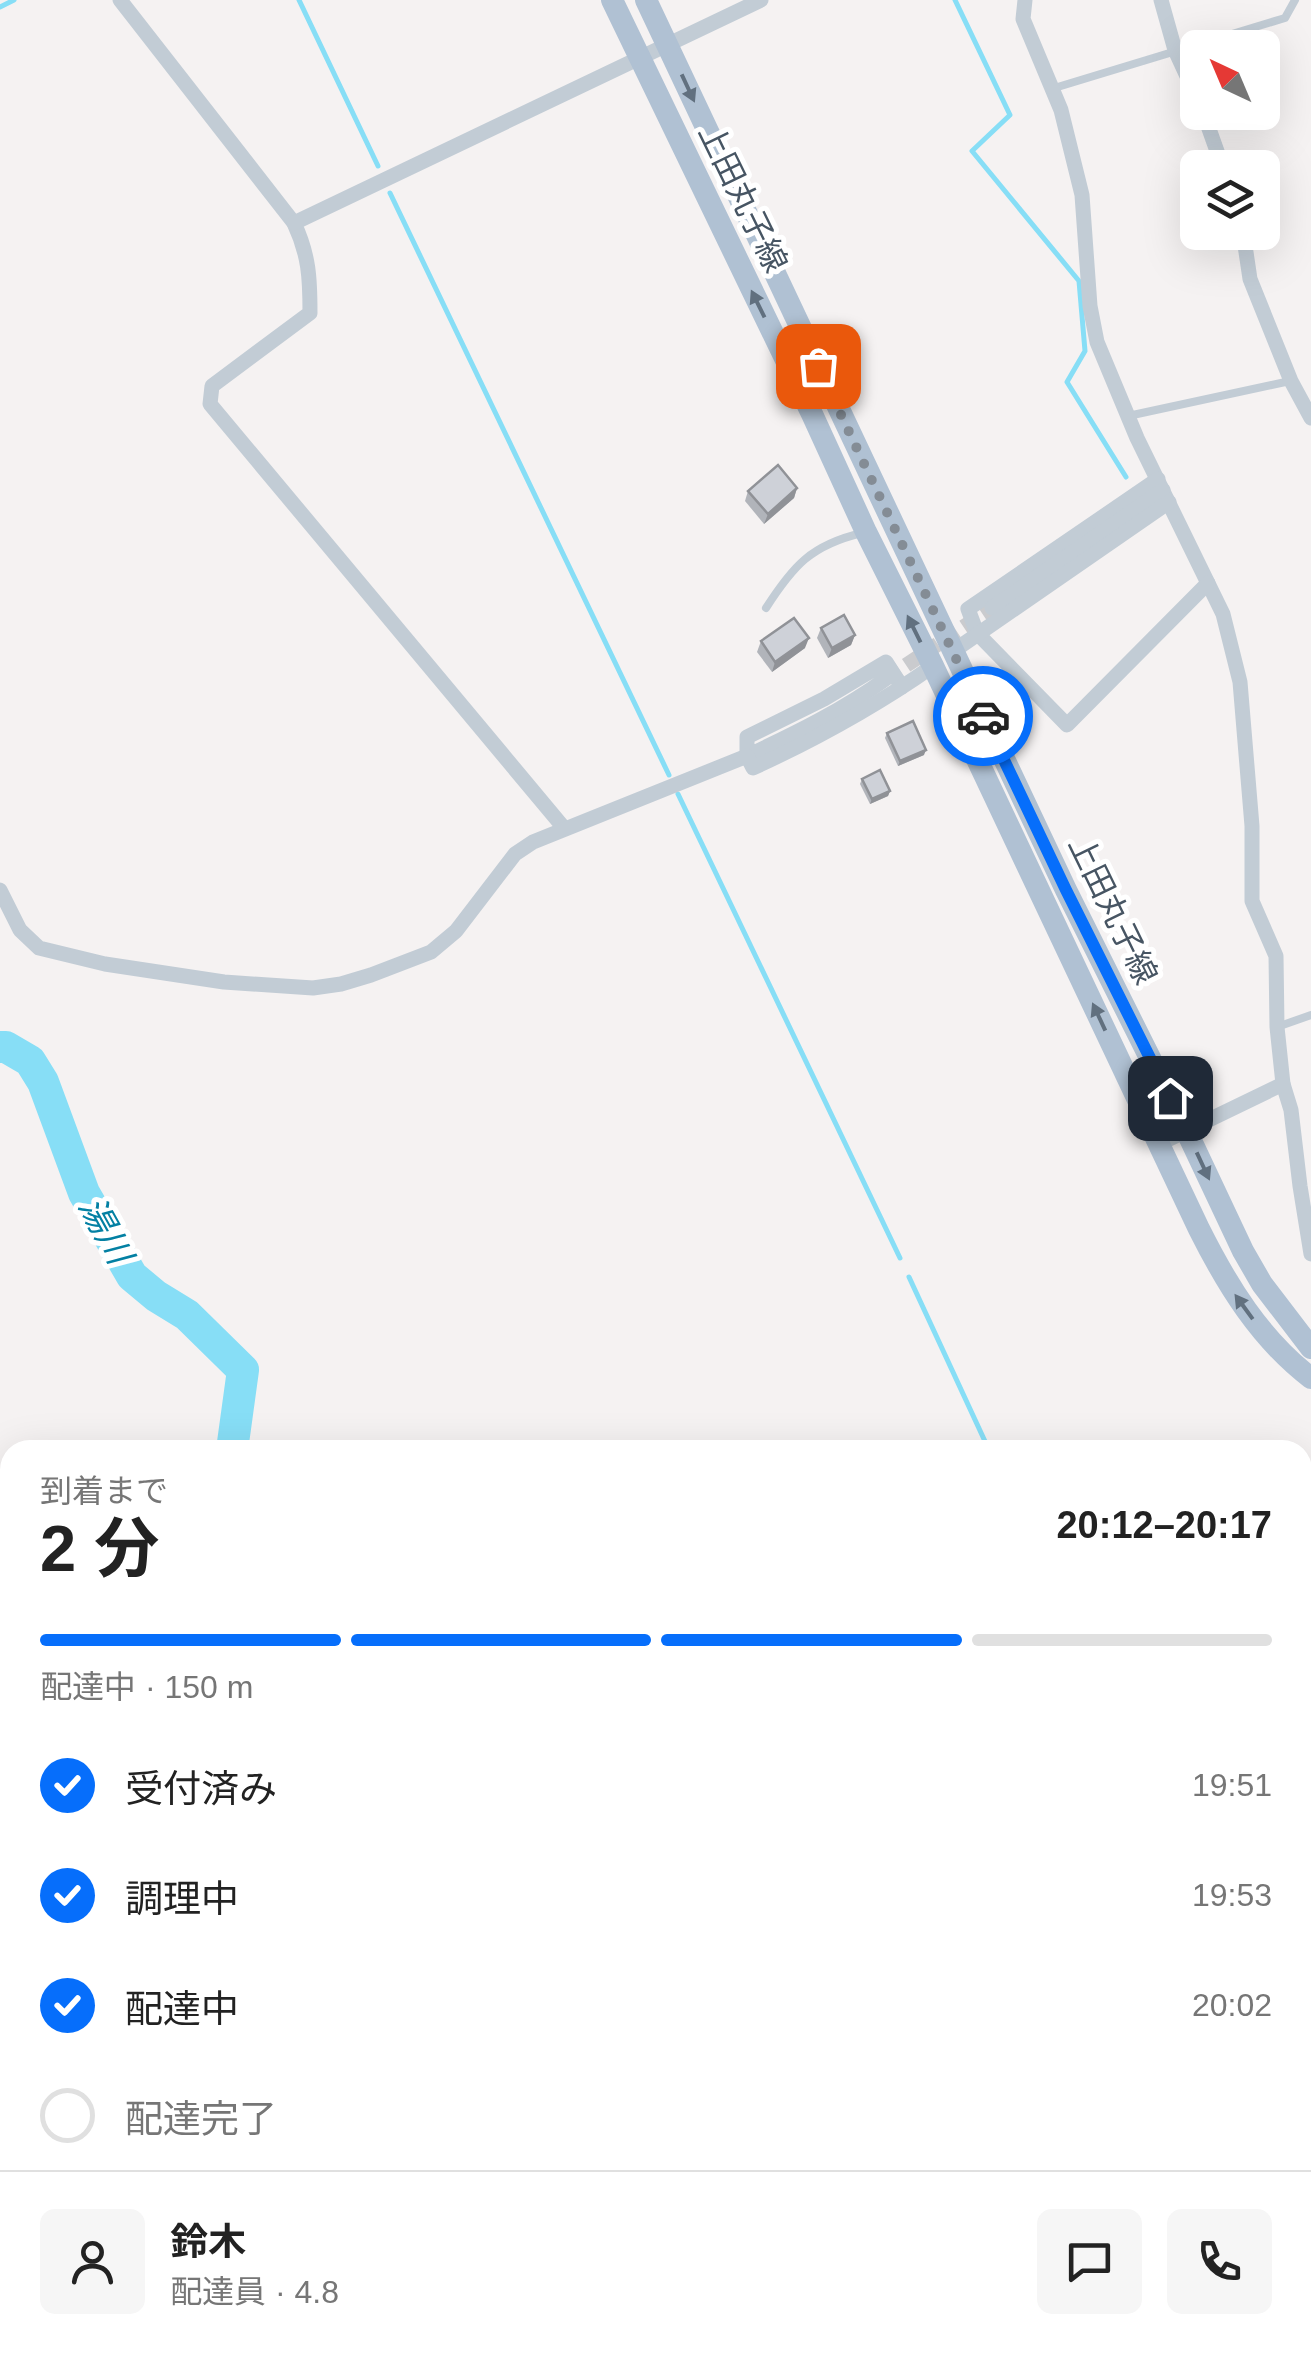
<!DOCTYPE html>
<html lang="ja">
<meta charset="utf-8">
<style>
:root{--surface:#fff;--page:#f6f6f6;--text:#222;--muted:#767676;--line:#e0e0e0;--accent:#066efb}
body{margin:0;font-family:Arial,"Noto Sans JP",sans-serif;background:var(--page);color:var(--text);height:100vh;display:flex;flex-direction:column;font-size:38px;white-space:nowrap}
*{box-sizing:border-box;margin:0}
p{font-size:32px;color:var(--muted)}
.icon{flex:none;width:55px;height:55px;fill:none;stroke:currentColor;stroke-width:2;stroke-linecap:round;stroke-linejoin:round}
.map{position:relative;flex:1;overflow:hidden}
.panel{position:absolute;left:0px;top:1440px;width:1312px;height:932px;display:flex;flex-direction:column;background:var(--surface);border-radius:30px 30px 0 0;box-shadow:0 10px 40px #0002}
.panel>*{flex:none}
.needle{width:65px;rotate:316deg}
.buttons{position:absolute;left:1180px;top:30px;display:grid;gap:20px}
.buttons a{display:grid;place-items:center;width:100px;height:100px;border-radius:15px;background:var(--surface);box-shadow:0 10px 40px #0002;font-size:50px}
.pin{position:absolute;display:grid;place-items:center;width:85px;height:85px;color:#fff;margin:-42px;border-radius:20px;box-shadow:0 5px 15px #0006}
.courier{position:absolute;display:grid;place-items:center;width:100px;height:100px;margin:-50px;border:8px solid #066efb;border-radius:50%;background:#fff;color:#222;box-shadow:0 2px 12px #0007}
.summary em{font-style:normal;font-weight:700}
.summary div{display:flex;flex-direction:column-reverse}
.summary{display:flex;align-items:center;justify-content:space-between;height:170px;padding:0 40px}
h1{font-size:65px;font-weight:700;line-height:75px}
.bar{display:grid;grid-template-columns:repeat(4,1fr);gap:15px 10px;align-content:center;height:120px;padding:0 40px}
.bar i{height:12px;border-radius:8px;background:var(--line)}
.bar .current{background:var(--accent)}
.bar p{grid-column:span 4}
.line{display:flex;align-items:center;gap:25px;padding:0 40px;border-top:2px solid var(--line)}
.line div{flex:1}
.round{display:grid;place-items:center;flex:none;width:105px;height:105px;border-radius:15px;background:var(--page)}
ol{padding:0 40px;list-style:none}
li{display:flex;align-items:center;gap:30px;height:110px}
li p{margin-inline-start:auto}
li .icon{padding:10px;border-radius:50%;background:var(--accent);color:#fff;stroke-width:4}
li:last-child{color:var(--muted)}
li i{width:55px;height:55px;border:5px solid var(--line);border-radius:50%}
.map>svg:first-child{display:block}
</style>
<div class="map">
<svg width="1311" height="2371" viewBox="0 0 1311 2371">
<rect width="100%" height="100%" fill="#f5f2f2"/>
<path fill="#fef9ed" d="M1311,1617V1745L1303,1753V1631Z"/>
<g fill="none" stroke-linecap="round" stroke-linejoin="round">
<g stroke="#87def6" stroke-width="5">
<path d="M299,0L378,166"/>
<path d="M955,0L1010,115L972,151L1079,281L1085,351L1067,382L1126,477"/>
<path d="M0,7L14,0"/>
<path d="M390,193L669,775"/>
<path d="M678,794L900,1258"/>
<path d="M909,1277L989,1450"/>
<path d="M1139,2362L1145,2371"/>
<path d="M954,2371L963,2362"/>
</g>
<g stroke="#87def6" stroke-width="32">
<path d="M0,1047H6L30,1061L43,1082L84,1193L132,1276L156,1296L187,1315L243,1370L232,1450"/>
<path d="M852,2362L863,2371"/>
</g>
<path stroke="#cacbce" stroke-width="15" stroke-dasharray="15 8" stroke-linecap="butt" d="M887,678L992,608"/>
<g stroke="#c2ccd5" stroke-width="8">
<path d="M1051,89L1285,18L1295,0"/>
<path d="M1128,416L1290,381"/>
<path d="M766,608C793,566 811,545 862,533"/>
<path d="M1277,1027L1311,1015"/>
<path d="M488,2362L495,2371"/>
</g>
<g stroke="#c2ccd5" stroke-width="15">
<path d="M120,0L294,223C309,255 310,278 310,313L212,386L210,404L564,828"/>
<path d="M1025,0L1023,19L1061,110L1082,195L1090,306L1097,342L1137,438L1223,614L1240,682L1252,826V901L1276,956L1277,1027L1283,1084L1291,1110L1300,1186L1311,1254"/>
<path d="M1161,0L1175,50L1198,100"/>
<path d="M1203,112L1223,168"/>
<path d="M294,223L761,0"/>
<path d="M1243,232L1250,279L1291,381L1311,418"/>
<path d="M1158,479L968,609L977,633L1067,725L1208,583"/>
<path d="M992,608L1163,490"/>
<path d="M952,652L1169,502"/>
<path d="M887,678C843,710 796,733 747,756V737L824,699L886,662L902,687"/>
<path d="M0,890L20,930L39,948L105,964L224,982L313,988L341,984L371,975L431,952L456,931L515,854L533,842L747,756L753,768C816,739 876,706 933,666"/>
<path d="M1159,1144L1283,1084"/>
<path d="M0,2283L10,2275"/>
<path d="M1099,2362L1101,2371"/>
</g>
<g stroke="#c3cfdd" stroke-width="20">
<path d="M1302,1586L1311,1571"/>
<path d="M799,2371L805,2362"/>
</g>
<g stroke="#b0c1d3" stroke-width="22">
<path d="M612,0L812,414L866,532L933,666L1199,1229C1227,1285 1260,1339 1311,1378"/>
<path d="M646,0L1066,890L1186,1130L1243,1251L1262,1284L1311,1348"/>
</g>
</g>
<g fill="#b1b4ba">
<path d="M797,488L794,498L764,524L745,501L748,491Z"/>
<path d="M821,628L855,635L851,645L828,658L817,638Z"/>
<path d="M761,641L805,648L772,672L757,652Z"/>
<path d="M887,733L924,755L898,766L885,738Z"/>
<path d="M862,779L890,791L888,796L870,804L860,784Z"/>
</g>
<g fill="#909297">
<path d="M797,488L794,498L764,524L768,514Z"/>
<path d="M855,635L851,645L828,658L832,648Z"/>
<path d="M809,638L805,648L772,672L775,662Z"/>
<path d="M926,750L924,755L898,766L900,761Z"/>
<path d="M890,791L888,796L870,804L872,799Z"/>
</g>
<g fill="#ced1d8" stroke="#909297" stroke-width="2.5">
<path d="M778,465L797,488L768,514L748,491Z"/>
<path d="M844,615L855,635L832,648L821,628Z"/>
<path d="M794,618L809,638L775,662L761,641Z"/>
<path d="M913,721L926,750L900,761L887,733Z"/>
<path d="M880,770L890,791L872,799L862,779Z"/>
</g>
<defs><path id="oneway-solid" d="M-6-.8H1V-3.2L6.5 0L1 3.2V.8H-6Z" transform="scale(2.5)"/></defs>
<g fill="#61707f">
<use href="#oneway-solid" transform="translate(688 88) rotate(65)"/>
<use href="#oneway-solid" transform="translate(758 304) rotate(-116)"/>
<use href="#oneway-solid" transform="translate(914 629) rotate(-116)"/>
<use href="#oneway-solid" transform="translate(1099 1017) rotate(-115)"/>
<use href="#oneway-solid" transform="translate(1203 1166) rotate(65)"/>
<use href="#oneway-solid" transform="translate(1244 1307) rotate(-126)"/>
</g>
<g fill="none" stroke-linecap="round" stroke-linejoin="round">
<path stroke="#848c95" stroke-width="10" stroke-dasharray="0 18" d="M818,366L983,716"/>
<path stroke="#066efb" stroke-width="12" d="M983,716L1066,890L1170,1098"/>
</g>
<g text-anchor="middle" dominant-baseline="central" stroke-width="10" stroke-linejoin="round" paint-order="stroke">
<g font-size="32" fill="#475563" stroke="#fff">
<text transform="translate(743 198) rotate(64)">上田丸子線</text>
<text transform="translate(1113 910) rotate(64)">上田丸子線</text>
</g>
<g font-size="35" font-style="italic" fill="#0380a3" stroke="#fff">
<text transform="translate(106 1230) rotate(61)">湯川</text>
</g>
</g>
</svg>
<div class="buttons">
<a><svg class="needle" viewBox="-14 -14 28 28"><path d="M0-13l5 13h-10z" fill="#e53935"/><path d="M0 13l5-13h-10z" fill="#767676"/></svg></a>
<a><svg class="icon" aria-label="layers" viewBox="0 0 24 24"><path d="M12 4l9 5-9 5-9-5zM3 14l9 5 9-5"/></svg></a>
</div>
<div class="pin" style="left:818px;top:366px;background:#ea580c"><svg class="icon" aria-label="bag" viewBox="0 0 24 24"><path d="M5 8h14l-1 12H6zM9 8a3 3 0 0 1 6 0"/></svg></div>
<div class="pin" style="left:1170px;top:1098px;background:#1f2937"><svg class="icon" aria-label="home" viewBox="0 0 24 24"><path d="M3 11l9-7 9 7M6 9v11h12V9"/></svg></div>
<div class="courier" style="left:983px;top:716px"><svg class="icon" aria-label="car" viewBox="0 0 24 24"><path d="M5 17H2v-5l4-1 3-4h7l3 4 3 1v5h-3M9 17h6M6 11h13"/><circle cx="7" cy="17" r="2"/><circle cx="17" cy="17" r="2"/></svg></div>
<section class="panel">
<div class="summary"><div><h1>2 分</h1><p>到着まで</p></div><em>20:12–20:17</em></div>
<div class="bar"><i class="current"></i><i class="current"></i><i class="current"></i><i></i><p>配達中 · 150 m</p></div>
<ol>
<li><svg class="icon" aria-label="check" viewBox="0 0 24 24"><path d="M5 12l5 5 9-10"/></svg>受付済み<p>19:51</p></li>
<li><svg class="icon" aria-label="check" viewBox="0 0 24 24"><path d="M5 12l5 5 9-10"/></svg>調理中<p>19:53</p></li>
<li><svg class="icon" aria-label="check" viewBox="0 0 24 24"><path d="M5 12l5 5 9-10"/></svg>配達中<p>20:02</p></li>
<li><i></i>配達完了</li>
</ol>
<div class="line" style="height:180px"><a class="round"><svg class="icon" aria-label="person" viewBox="0 0 24 24"><circle cx="12" cy="8" r="4"/><path d="M4 21q1-7 8-7t8 7"/></svg></a><div><b>鈴木</b><p>配達員 · 4.8</p></div><a class="round"><svg class="icon" aria-label="chat" viewBox="0 0 24 24"><path d="M4 5h16v11H9l-5 4z"/></svg></a><a class="round"><svg class="icon" aria-label="phone" viewBox="0 0 24 24"><path d="M5 4h4l2 5-3 2q2 4 5 5l2-3 5 2v4C11 20 4 13 5 4z"/></svg></a></div>
</section>
</div>
